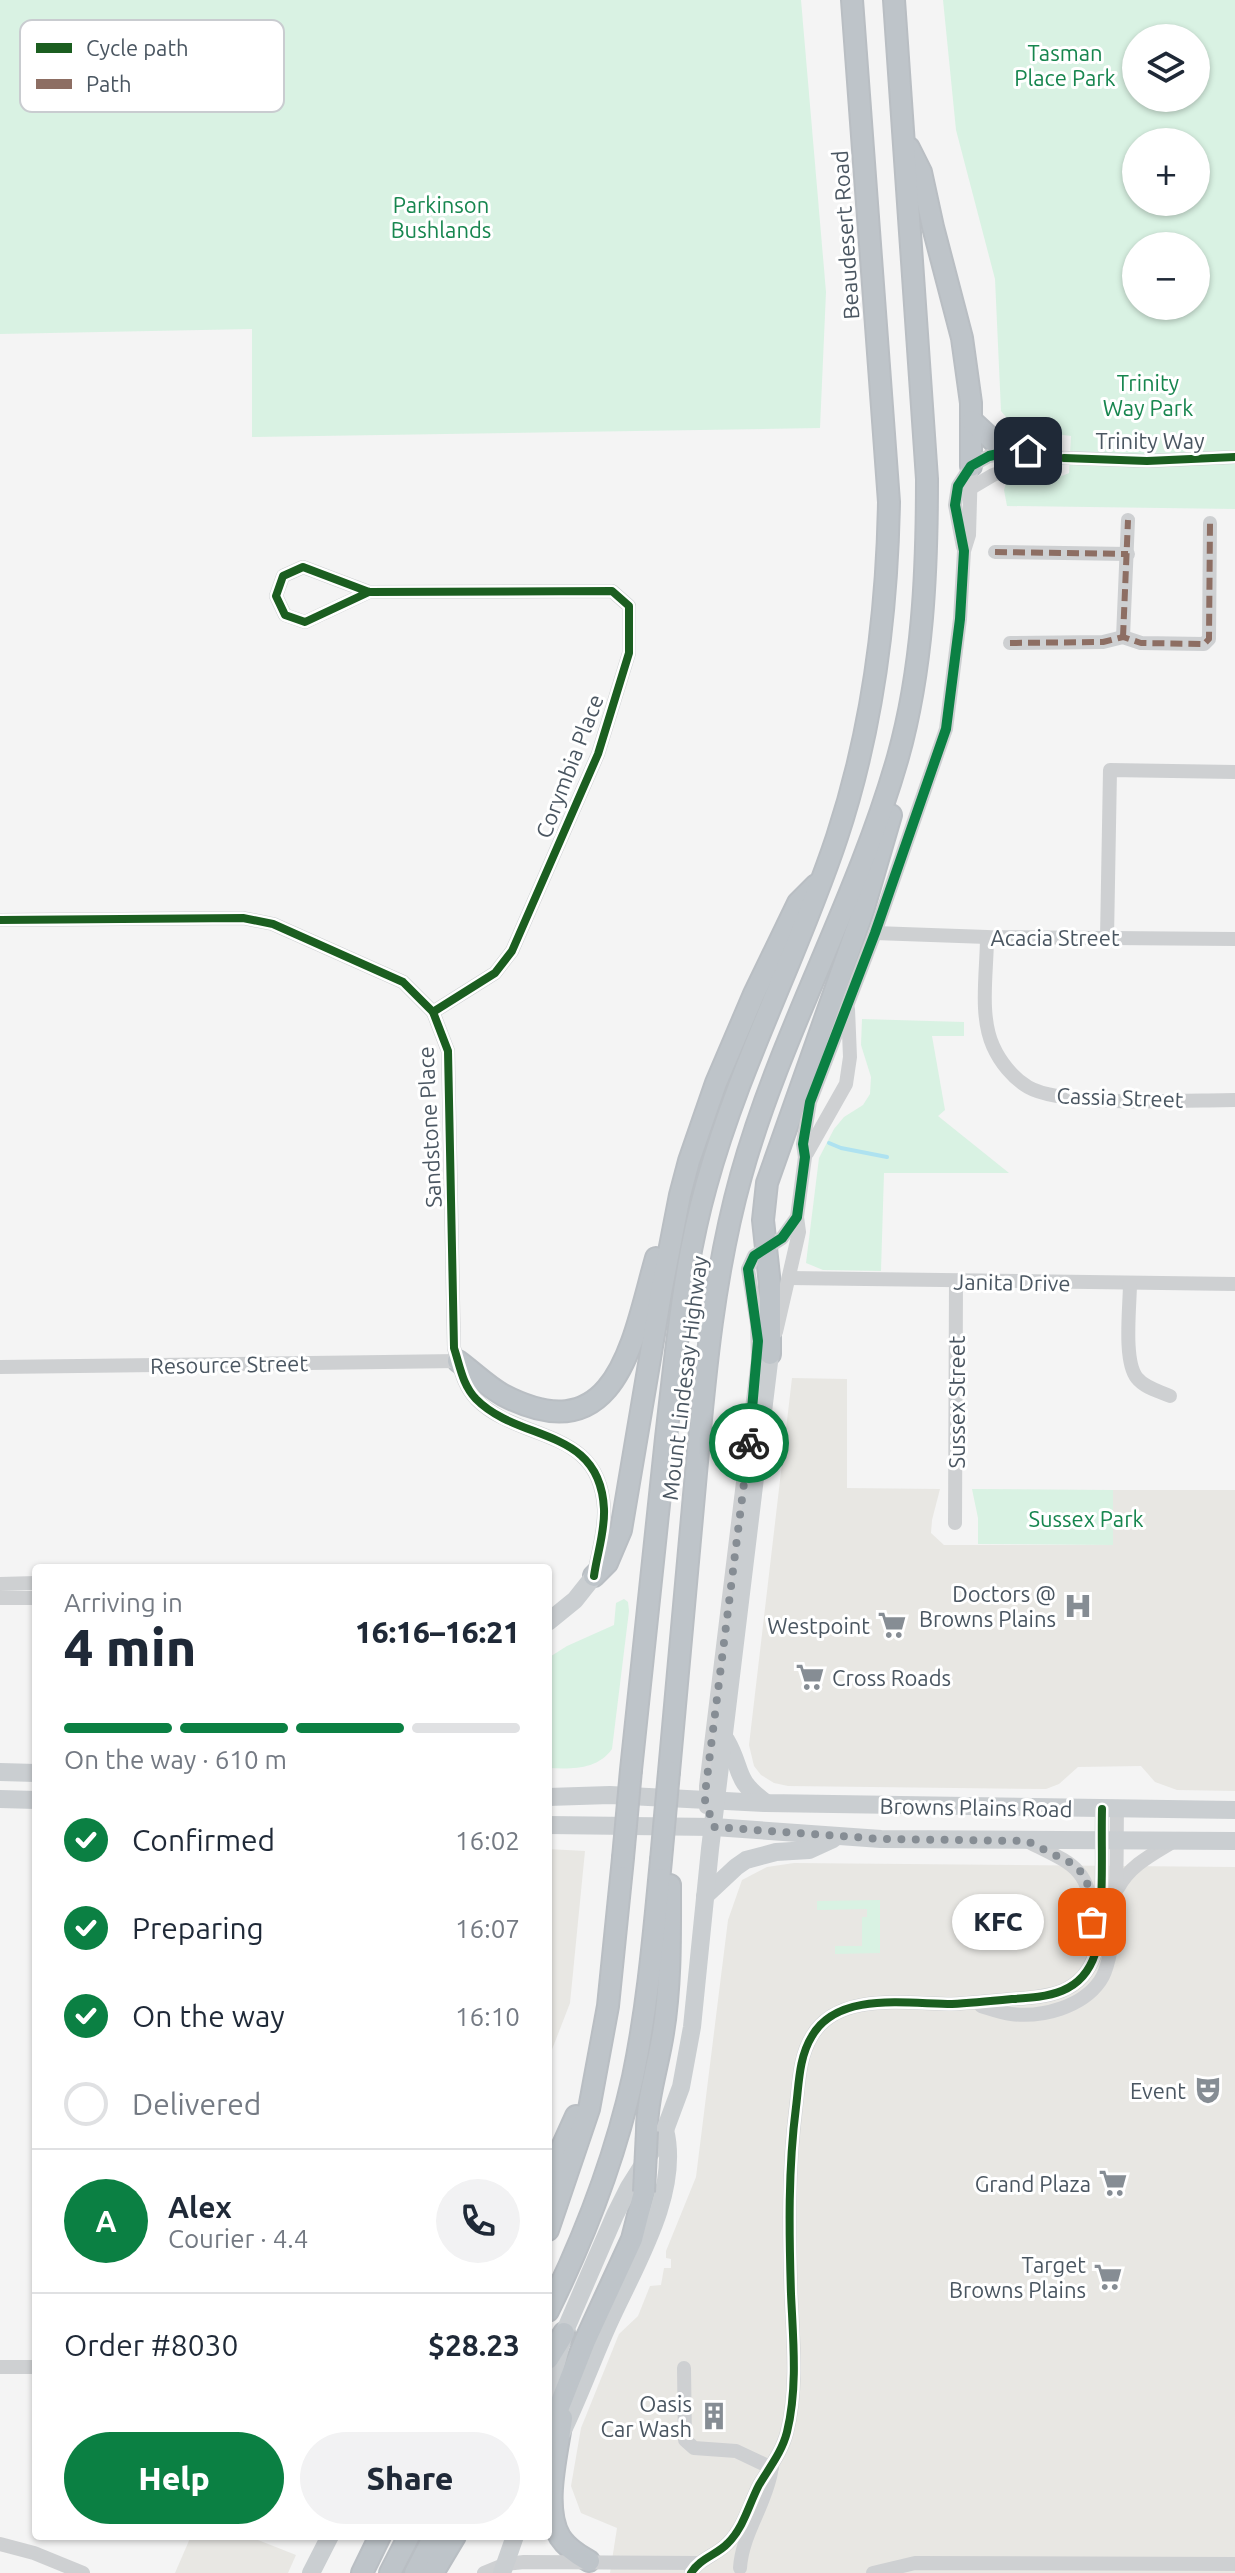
<!DOCTYPE html>
<meta charset="utf-8">
<style>
:root{--surface:#fff;--page:#f2f2f3;--text:#1f2937;--muted:#747a83;--line:#e0e1e3;--accent:#0b8043}
body{margin:0;font-family:Ubuntu,sans-serif;background:var(--page);color:var(--text);height:100vh;display:flex;flex-direction:column;font-size:30px;white-space:nowrap}
*{box-sizing:border-box;margin:0}
p{font-size:26px;color:var(--muted)}
.icon{flex:none;width:44px;height:44px;fill:none;stroke:currentColor;stroke-width:2;stroke-linecap:round;stroke-linejoin:round}
.map{position:relative;flex:1;overflow:hidden}
.side{position:absolute;left:32px;top:1564px;width:520px;height:976px;display:flex;flex-direction:column;background:var(--surface);border-radius:8px;box-shadow:0 2px 6px #0004}
.side>*{flex:none}
.fabs{position:absolute;left:1122px;top:24px;display:grid;gap:16px}
.fabs a{display:grid;place-items:center;width:88px;height:88px;border-radius:50%;background:var(--surface);box-shadow:0 2px 6px #0004;font-size:40px}
.pin{position:absolute;display:grid;place-items:center;width:68px;height:68px;color:#fff;margin:-34px;border-radius:16px;box-shadow:0 4px 12px #0006}
.courier{position:absolute;display:grid;place-items:center;width:80px;height:80px;margin:-40px;border:6px solid #0b8043;border-radius:50%;background:#fff;color:#222;box-shadow:0 2px 10px #0007}
.bubble{position:absolute;height:56px;border-radius:28px;background:var(--surface);box-shadow:0 2px 6px #0004;font-size:26px;font-weight:800;line-height:56px;text-align:center}
.head em{font-style:normal;font-weight:800}
.head div{display:flex;flex-direction:column-reverse}
.head{display:flex;align-items:center;justify-content:space-between;height:136px;padding:0 32px}
h1{font-size:52px;font-weight:800;line-height:60px}
.bar{display:grid;grid-template-columns:repeat(4,1fr);gap:12px 8px;align-content:center;height:96px;padding:0 32px}
.bar i{height:10px;border-radius:6px;background:var(--line)}
.bar .active{background:var(--accent)}
.bar p{grid-column:span 4}
.line{display:flex;align-items:center;gap:20px;padding:0 32px;border-top:2px solid var(--line)}
.line div{flex:1}
.round{display:grid;place-items:center;flex:none;width:84px;height:84px;border-radius:42px;background:var(--page)}
ol{padding:0 32px;list-style:none}
li{display:flex;align-items:center;gap:24px;height:88px}
li p{margin-inline-start:auto}
li .icon{padding:8px;border-radius:50%;background:var(--accent);color:#fff;stroke-width:4}
li:last-child{color:var(--muted)}
li i{width:44px;height:44px;border:4px solid var(--line);border-radius:50%}
.cta{display:flex;gap:16px;margin-top:auto;padding:16px 32px}
.cta a{flex:1;height:92px;border-radius:48px;background:var(--accent);color:#fff;font-size:32px;font-weight:800;line-height:92px;text-align:center}
.cta a+a{background:var(--page);color:var(--text)}
.map>svg:first-child{display:block}
</style>
<div class="map">
<svg width="1235" height="2573" viewBox="0 0 1235 2573">
<rect width="100%" height="100%" fill="#f4f4f4"/>
<g fill="#e8e7e3">
<path d="M792,1378L847,1379V1488L940,1489L932,1520L931,1533L944,1545H1113V1490H1235V1791L1177,1790L1155,1782L1141,1766L1078,1767L1059,1784L1046,1789L788,1786L774,1783L761,1775L754,1766L749,1745Z"/>
<path d="M548,1849L585,1851L570,2003L548,2060Z"/>
<path d="M794,1863L1235,1867V2573H610L617,2528L581,2513L571,2486L581,2428L619,2334L638,2316L650,2286L661,2285L664,2268H671V2259L666,2258V2251L696,2177L728,1920L742,1880L767,1867Z"/>
<path d="M191,2536H248L296,2555L288,2573H175Z"/>
</g>
<g fill="#d9f2e3" fill-rule="evenodd">
<path d="M0,0H801L826,292L820,428L252,437V329L0,334Z"/>
<path d="M943,0H1235V509L1007,506L1004,490L1006,483L1019,481L1034,473C1047,478 1055,480 1069,473L1071,436L1016,429L1001,411L995,279L956,130ZM1136,38H1196V98H1136ZM1136,142H1196V202H1136ZM1136,246H1196V306H1136Z"/>
<path d="M862,1019L964,1022V1036H932L945,1110L938,1116L1009,1173H884L881,1271L823,1270L806,1263L819,1158L834,1129L844,1117L863,1105L870,1094L871,1077L861,1045Z"/>
<path d="M972,1489L1113,1490V1545L978,1544V1518Z"/>
<path d="M624,1599L628,1602L629,1611L612,1749C597,1770 572,1769 548,1768V1658L567,1646L614,1625L616,1603Z"/>
<path d="M880,1900V1953L835,1954V1946H862V1917H867V1909L817,1910V1901Z"/>
</g>
<g fill="none" stroke-linecap="round" stroke-linejoin="round">
<path stroke="#aee2f0" stroke-width="4" d="M829,1143L841,1148L887,1157"/>
<defs>
<g id="highway">
<path d="M909,148L921,172L933,227L962,338L971,403V466"/>
<path d="M972,421L999,446L1012,451"/>
<path d="M770,1354V1285L763,1220L767,1183L863,911L891,815"/>
<path d="M458,1361C473,1372 487,1386 503,1395C618,1455 633,1338 656,1258"/>
<path d="M594,1576L607,1563L621,1530L661,1293L680,1195L689,1161L716,1083L754,994L798,903L816,885"/>
<path d="M631,1770C643,1659 654,1548 666,1438C676,1353 683,1268 706,1186C739,1065 798,955 837,837C873,728 887,616 889,502L852,0"/>
<path d="M669,1772C678,1672 687,1572 696,1473C705,1373 714,1273 741,1176C781,1032 857,901 898,757C923,668 927,571 927,479L894,0"/>
<path d="M647,2131C647,2097 658,2066 663,2033C671,1984 670,1934 670,1885"/>
<path d="M548,2178L576,2116"/>
<path d="M548,2230L589,2109L608,2006L623,1858"/>
<path d="M548,2311C585,2236 615,2158 633,2077C648,2005 654,1932 661,1860"/>
<path d="M548,2359L564,2333"/>
<path d="M562,2418C558,2451 542,2507 560,2537C567,2548 578,2555 589,2561"/>
<path d="M548,2435L585,2341L632,2239L644,2192"/>
<path d="M362,2573L380,2536"/>
<path d="M390,2573L409,2536"/>
<path d="M415,2573L434,2536"/>
<path d="M433,2573L455,2536"/>
</g>
</defs>
<use href="#highway" stroke="#b9bec3" stroke-width="24"/>
<g stroke="#ced0d2" stroke-width="14">
<path d="M971,488L993,475L1043,457"/>
<path d="M963,547L955,505L958,486L971,466L989,456L1020,451L1043,457L1147,461L1235,457"/>
<path d="M995,552L1128,554"/>
<path d="M369,592L305,622L285,615L276,596L283,576L303,567L369,592L612,591L629,606V653L598,754L512,951L495,973L433,1012"/>
<path d="M1123,637L1128,520"/>
<path d="M1010,643L1103,642L1123,637L1141,643L1204,644L1209,639L1210,523"/>
<path d="M0,920L243,918L273,924L403,982L433,1012L448,1051L454,1348C460,1366 462,1384 476,1399C519,1443 600,1426 604,1509C605,1532 597,1554 594,1576"/>
<path d="M875,933L987,937L1235,939"/>
<path d="M987,937C987,971 979,1015 993,1046C1000,1062 1013,1078 1028,1087C1064,1108 1189,1100 1235,1100"/>
<path d="M1107,938L1110,770L1235,772"/>
<path d="M807,1153L846,1084L850,1057L848,1009"/>
<path d="M789,1278L1235,1284"/>
<path d="M1130,1283C1130,1306 1123,1361 1137,1378C1145,1388 1159,1391 1170,1396"/>
<path d="M776,1332L799,1232L797,1217L805,1157L803,1144L810,1102L875,933L946,729L960,619L964,551L969,535L971,466"/>
<path d="M0,1367L458,1361"/>
<path d="M955,1523L956,1281"/>
<path d="M0,1584L36,1583"/>
<path d="M0,1598H36"/>
<path d="M706,1807V1786L758,1359L757,1324L748,1269L754,1256L782,1238L797,1217"/>
<path d="M1027,1841C1067,1862 1091,1866 1092,1917"/>
<path d="M1118,1888C1130,1865 1153,1854 1174,1841"/>
<path d="M981,2006C991,2009 1001,2013 1011,2014C1042,2018 1082,2007 1100,1981C1120,1953 1116,1847 1117,1809"/>
<path d="M0,2367H36"/>
<path d="M684,2368L685,2440L694,2448L736,2451L772,2468"/>
<path d="M0,2544L34,2553L83,2573"/>
<path d="M740,2568C742,2534 765,2506 771,2472"/>
<path d="M484,2573L506,2564L524,2562L699,2563"/>
<path d="M691,2573C700,2558 717,2555 728,2543C744,2527 749,2504 759,2485C769,2468 782,2452 787,2432C798,2387 793,2339 791,2294C789,2231 788,2169 796,2107C799,2083 799,2057 812,2036C838,1991 908,2004 952,2004C972,2003 992,2001 1012,1999C1048,1997 1082,1994 1095,1954C1097,1946 1097,1938 1098,1930C1104,1890 1101,1850 1102,1809"/>
<path d="M873,2573L915,2563L1235,2564"/>
</g>
<g stroke="#caced1" stroke-width="18">
<path d="M548,1622L575,1600L594,1576"/>
<path d="M726,1740C744,1771 732,1778 766,1803"/>
<path d="M0,1772L36,1773"/>
<path d="M548,1797L610,1795L766,1803L1235,1810"/>
<path d="M0,1799L36,1800"/>
<path d="M548,1825L714,1827L881,1839L1235,1841"/>
<path d="M705,1896L736,1867L746,1860L776,1852L809,1850L833,1839"/>
<path d="M548,2393L564,2333L615,2215L629,2187L665,2130L681,2087L692,2027L710,1849L770,1354"/>
<path d="M561,2434C578,2400 591,2363 607,2327C632,2270 681,2194 665,2130"/>
<path d="M311,2573L330,2536"/>
<path d="M502,2573L515,2536"/>
</g>
<use href="#highway" stroke="#bec4c9" stroke-width="20"/>
<defs>
<g id="highway-bridge">
<path d="M623,1858L631,1770"/>
<path d="M661,1860L669,1772"/>
<path d="M644,2192L647,2131"/>
</g>
</defs>
<use href="#highway-bridge" stroke="#b9bec3" stroke-width="24" stroke-linecap="butt"/>
<use href="#highway-bridge" stroke="#bec4c9" stroke-width="20"/>
<g stroke="#8d6e63" stroke-width="6" stroke-dasharray="12 6" stroke-linecap="butt">
<path d="M995,552L1128,554"/>
<path d="M1123,637L1128,520"/>
<path d="M1010,643L1103,642L1123,637L1141,643L1204,644L1209,639L1210,523"/>
</g>
<defs>
<g id="cycleway">
<path d="M1064,458L1147,461L1235,457"/>
<path d="M369,592L305,622L285,615L276,596L283,576L303,567L369,592L612,591L629,606V653L598,754L512,951L495,973L433,1012"/>
<path d="M0,920L243,918L273,924L403,982L433,1012L448,1051L454,1348C460,1366 462,1384 476,1399C519,1443 600,1426 604,1509C605,1532 597,1554 594,1576"/>
<path d="M691,2573C700,2558 717,2555 728,2543C744,2527 749,2504 759,2485C769,2468 782,2452 787,2432C798,2387 793,2339 791,2294C789,2231 788,2169 796,2107C799,2083 799,2057 812,2036C838,1991 908,2004 952,2004C972,2003 992,2001 1012,1999C1048,1997 1082,1994 1095,1954C1097,1946 1097,1938 1098,1930C1104,1890 1101,1850 1102,1809"/>
</g>
</defs>
<use href="#cycleway" stroke="#fff" stroke-width="13"/>
<use href="#cycleway" stroke="#1b5e20" stroke-width="8"/>
</g>
<g fill="none" stroke-linecap="round" stroke-linejoin="round">
<path stroke="#868d94" stroke-width="8" stroke-dasharray="0 14.4" d="M749,1443L706,1786L705,1800L714,1827L881,1839L1027,1841L1071,1863L1081,1872L1090,1889L1092,1922"/>
<path stroke="#0b8043" stroke-width="10" d="M749,1443L758,1341L748,1269L754,1256L782,1238L797,1217L805,1157L803,1144L810,1102L875,933L946,729L960,619L964,551L955,505L958,486L971,466L989,456L1012,451H1028"/>
</g>
<defs>
<symbol id="hospital-bare" viewBox="-9 -9 18 18"><path d="M-5-5h3v3.5h4V-5h3V5h-3V1.5h-4V5h-3Z" fill="#868d94" stroke="#fff" stroke-width="2.5" paint-order="stroke"/></symbol>
<symbol id="supermarket-bare" viewBox="-9 -9 18 18"><path d="M-6-5.5h2.5l.6 2H6L4.5 2H-2.5L-4.4-4H-6ZM-1.5 3.2a1.3 1.3 0 1 0 .1 0ZM3 3.2a1.3 1.3 0 1 0 .1 0Z" fill="#868d94" stroke="#fff" stroke-width="2.5" paint-order="stroke"/></symbol>
<symbol id="theatre-bare" viewBox="-9 -9 18 18"><path d="M-5-5.5Q0-4 5-5.5V0Q5 5 0 6Q-5 5-5 0ZM-3.3-2.5H-1v1.5H-3.3ZM1-2.5H3.3v1.5H1ZM-2.8 1Q0 5.5 2.8 1Z" fill="#868d94" stroke="#fff" stroke-width="2.5" paint-order="stroke"/></symbol>
<symbol id="building-bare" viewBox="-9 -9 18 18"><path d="M-4-6H4V6H1V3H-1V6H-4ZM-2.5-4.3h1.7v1.8h-1.7ZM.8-4.3h1.7v1.8H.8ZM-2.5-1h1.7V.8h-1.7ZM.8-1h1.7V.8H.8Z" fill="#868d94" stroke="#fff" stroke-width="2.5" paint-order="stroke"/></symbol>
</defs>
<g fill-rule="evenodd">
<use href="#hospital-bare" x="1058" y="1586" width="40" height="40"/>
<use href="#supermarket-bare" x="872" y="1605" width="40" height="40"/>
<use href="#supermarket-bare" x="790" y="1657" width="40" height="40"/>
<use href="#theatre-bare" x="1188" y="2070" width="40" height="40"/>
<use href="#supermarket-bare" x="1093" y="2163" width="40" height="40"/>
<use href="#supermarket-bare" x="1088" y="2257" width="40" height="40"/>
<use href="#building-bare" x="694" y="2396" width="40" height="40"/>
</g>
<g text-anchor="middle" dominant-baseline="central" stroke-width="6" stroke-linejoin="round" paint-order="stroke">
<g font-size="22" fill="#17864f" stroke="#fff">
<text x="1065" y="52">Tasman<tspan x="1065" dy="25">Place Park</tspan></text>
<text x="441" y="204">Parkinson<tspan x="441" dy="25">Bushlands</tspan></text>
<text x="1148" y="382">Trinity<tspan x="1148" dy="25">Way Park</tspan></text>
<text x="1086" y="1518">Sussex Park</text>
</g>
<g font-size="22" fill="#4a5661" stroke="#fff">
<text transform="translate(845 235) rotate(-94)">Beaudesert Road</text>
<text x="1150" y="440">Trinity Way</text>
<text transform="translate(569 766) rotate(-69)">Corymbia Place</text>
<text x="1055" y="937">Acacia Street</text>
<text transform="translate(1120 1097) rotate(2)">Cassia Street</text>
<text transform="translate(429 1127) rotate(-93)">Sandstone Place</text>
<text transform="translate(1012 1282) rotate(1)">Janita Drive</text>
<text transform="translate(229 1364) rotate(-1)">Resource Street</text>
<text transform="translate(684 1378) rotate(-83)">Mount Lindesay Highway</text>
<text transform="translate(956 1402) rotate(-90)">Sussex Street</text>
<text transform="translate(976 1807) rotate(1)">Browns Plains Road</text>
</g>
<g font-size="22" fill="#4a5661" stroke="#fff" text-anchor="end">
<text x="1056" y="1593">Doctors @<tspan x="1056" dy="25">Browns Plains</tspan></text>
<text x="870" y="1625">Westpoint</text>
<text x="832" y="1677" text-anchor="start">Cross Roads</text>
<text x="1186" y="2090">Event</text>
<text x="1091" y="2183">Grand Plaza</text>
<text x="1086" y="2264">Target<tspan x="1086" dy="25">Browns Plains</tspan></text>
<text x="692" y="2403">Oasis<tspan x="692" dy="25">Car Wash</tspan></text>
</g>
</g>
<rect x="20" y="20" width="264" height="92" rx="12" fill="#fff" stroke="#c9ccd0" stroke-width="2"/>
<rect x="36" y="43" width="36" height="10" fill="#1b5e20"/>
<rect x="36" y="79" width="36" height="10" fill="#8d6e63"/>
<g font-size="22" fill="#4a5661">
<text x="86" y="56">Cycle path</text>
<text x="86" y="92">Path</text>
</g>
</svg>
<div class="fabs">
<a><svg class="icon" aria-label="layers" viewBox="0 0 24 24"><path d="M12 4l9 5-9 5-9-5zM3 14l9 5 9-5"/></svg></a>
<a>+</a>
<a>−</a>
</div>
<div class="pin" style="left:1092px;top:1922px;background:#ea580c"><svg class="icon" aria-label="bag" viewBox="0 0 24 24"><path d="M5 8h14l-1 12H6zM9 8a3 3 0 0 1 6 0"/></svg></div>
<div class="pin" style="left:1028px;top:451px;background:#1f2937"><svg class="icon" aria-label="home" viewBox="0 0 24 24"><path d="M3 11l9-7 9 7M6 9v11h12V9"/></svg></div>
<div class="courier" style="left:749px;top:1443px"><svg class="icon" aria-label="bike" viewBox="0 0 24 24"><circle cx="6" cy="16" r="4"/><circle cx="18" cy="16" r="4"/><path d="M6 16l4-8h5l3 8M10 8l3 8H6M13 5h3"/></svg></div>
<div class="bubble" style="left:952px;top:1894px;width:92px">KFC</div>
<section class="side">
<div class="head"><div><h1>4 min</h1><p>Arriving in</p></div><em>16:16–16:21</em></div>
<div class="bar"><i class="active"></i><i class="active"></i><i class="active"></i><i></i><p>On the way · 610 m</p></div>
<ol>
<li><svg class="icon" aria-label="check" viewBox="0 0 24 24"><path d="M5 12l5 5 9-10"/></svg>Confirmed<p>16:02</p></li>
<li><svg class="icon" aria-label="check" viewBox="0 0 24 24"><path d="M5 12l5 5 9-10"/></svg>Preparing<p>16:07</p></li>
<li><svg class="icon" aria-label="check" viewBox="0 0 24 24"><path d="M5 12l5 5 9-10"/></svg>On the way<p>16:10</p></li>
<li><i></i>Delivered</li>
</ol>
<div class="line" style="height:144px"><b class="round" style="background:var(--accent);color:#fff">A</b><div><b>Alex</b><p>Courier · 4.4</p></div><a class="round"><svg class="icon" aria-label="phone" viewBox="0 0 24 24"><path d="M5 4h4l2 5-3 2q2 4 5 5l2-3 5 2v4C11 20 4 13 5 4z"/></svg></a></div>
<div class="line" style="height:104px"><div>Order #8030</div><b>$28.23</b></div>
<div class="cta"><a>Help</a><a>Share</a></div>
</section>
</div>
